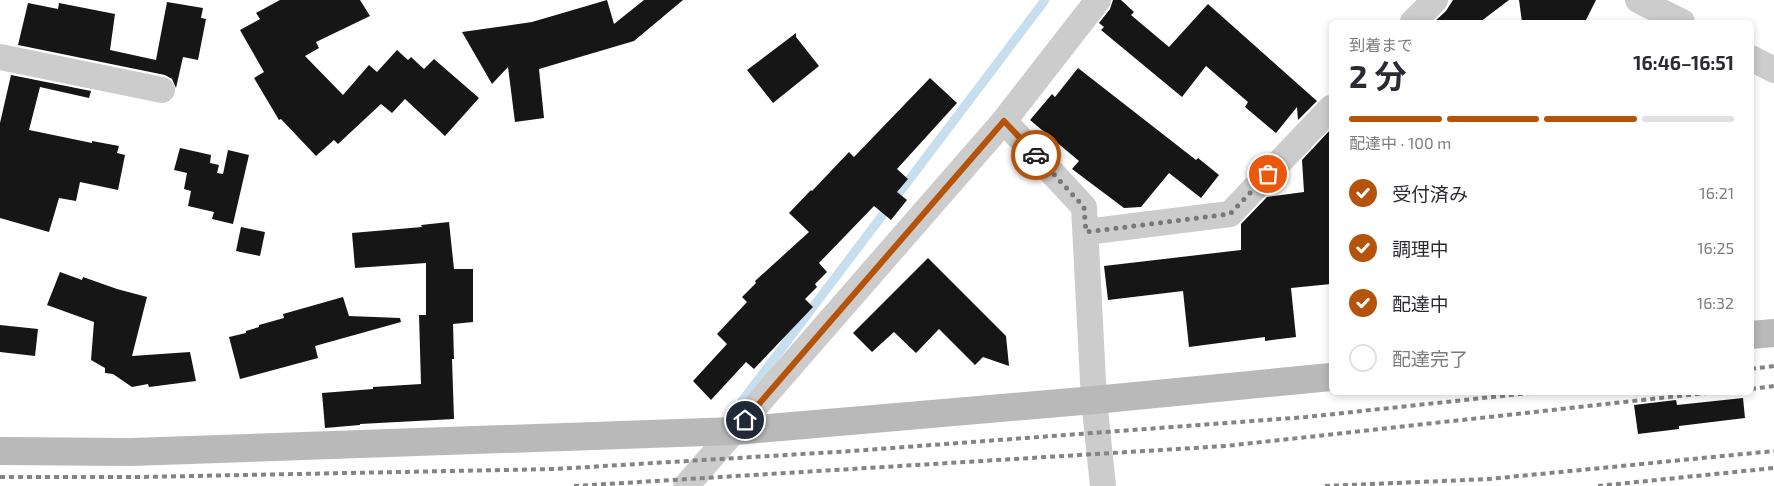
<!DOCTYPE html>
<html lang="ja">
<meta charset="utf-8">
<style>
:root{--surface:#fff;--page:#f2f2f3;--text:#2b2b33;--muted:#7c7c81;--line:#e1e1e2;--accent:#b45309}
body{margin:0;font-family:"Exo 2","Noto Sans JP",sans-serif;background:var(--page);color:var(--text);height:100vh;display:flex;flex-direction:column;font-size:19px;white-space:nowrap}
*{box-sizing:border-box;margin:0}
p{font-size:16px;color:var(--muted)}
.icon{flex:none;width:28px;height:28px;fill:none;stroke:currentColor;stroke-width:2;stroke-linecap:round;stroke-linejoin:round}
.map{position:relative;flex:1;overflow:hidden}
.side{position:absolute;left:1329px;top:20px;width:425px;height:375px;display:flex;flex-direction:column;background:var(--surface);border-radius:8px;box-shadow:0 2px 8px #0003}
.side>*{flex:none}
.pin{position:absolute;display:grid;place-items:center;width:42px;height:42px;color:#fff;margin:-21px;border:2px solid #fff;border-radius:50%;box-shadow:0 1px 5px #0007}
.courier{position:absolute;display:grid;place-items:center;width:50px;height:50px;margin:-25px;border:4px solid #b45309;border-radius:50%;background:#fff;color:#222;box-shadow:0 1px 6px #0007}
.head em{font-style:normal;font-weight:700}
.head div{display:flex;flex-direction:column-reverse}
.head{display:flex;align-items:center;justify-content:space-between;height:85px;padding:0 20px}
h1{font-size:32px;font-weight:700;line-height:38px}
.bar{display:grid;grid-template-columns:repeat(4,1fr);gap:8px 5px;align-content:center;height:60px;padding:0 20px}
.bar i{height:6px;border-radius:4px;background:var(--line)}
.bar .on{background:var(--accent)}
.bar p{grid-column:span 4}
ol{padding:0 20px;list-style:none}
li{display:flex;align-items:center;gap:15px;height:55px}
li p{margin-inline-start:auto}
li .icon{padding:5px;border-radius:50%;background:var(--accent);color:#fff;stroke-width:4}
li:last-child{color:var(--muted)}
li i{width:28px;height:28px;border:2px solid var(--line);border-radius:50%}
.map>svg:first-child{display:block}
</style>
<div class="map">
<svg width="1774" height="486" viewBox="0 0 1774 486">
<rect width="100%" height="100%" fill="#fff"/>
<g fill="none" stroke-linecap="round" stroke-linejoin="round">
<path stroke="#c7deef" stroke-width="9" d="M736,409L1045,0"/>
</g>
<g fill="#161616">
<path d="M280,0H360L370,16L316,42L319,48L305,56L343,95L369,65L377,72L397,50L408,60L411,57L424,69L434,59L479,98L445,136L405,99L392,113L381,104L338,144L334,140L316,156L281,119L279,120L254,78L264,72L240,30L260,19L256,13Z"/>
<path d="M607,0L614,24L644,0H683L634,41L539,69L544,118L515,122L508,67L492,84L462,32L532,22Z"/>
<path d="M1113,0H1121L1134,12L1131,15L1169,47L1208,4L1317,101L1298,120L1297,107L1276,133L1245,107L1248,102L1206,66L1182,97L1101,30L1104,27L1099,23L1110,9Z"/>
<path d="M1453,0H1509L1480,22H1434L1446,11Z"/>
<path d="M1519,0H1596L1585,22H1522Z"/>
<path d="M167,2L203,8L201,18L206,19L198,60L183,57L176,88L172,79L165,75L18,45L28,3L58,9L59,3L115,14L110,50L156,60Z"/>
<path d="M796,33V37L819,66L773,103L747,70Z"/>
<path d="M1078,68L1196,160L1198,158L1219,175L1201,198L1169,173L1141,207L1124,208L1072,169L1079,161L1030,120L1052,94L1055,97Z"/>
<path d="M11,75L91,91L89,98L40,87L29,130L92,143V141L119,146L117,153L125,155L118,190L80,182L76,201L59,198L49,232L0,218V123Z"/>
<path d="M930,78L957,103L897,169L908,179L897,192L907,200L891,220L874,206L819,263L827,272L815,284L817,287L805,299L813,307L754,369L746,362L711,400L693,381L727,344L717,334L747,302L742,297L756,283L755,281L809,232L789,213L811,190L812,191L849,152L854,157Z"/>
<path d="M1331,129V284L1291,288L1296,337L1265,341V337L1189,347L1183,291L1108,300L1104,266L1241,250V224L1267,197L1304,192L1302,160Z"/>
<path d="M180,148L211,155L210,163L219,165L217,173L223,174L228,150L249,155L233,224L212,219L214,212L188,206L191,191L184,189L187,173L174,170Z"/>
<path d="M449,222L454,269H473V322L453,324L454,359H452L454,419L360,424V425L325,428L322,393L373,389V387L421,384L419,315H426V263L355,268L352,233L422,227L421,225Z"/>
<path d="M241,227L265,232L260,256L236,251Z"/>
<path d="M928,258L1006,336L1009,366L983,357L975,365L939,329L916,353L894,332L872,352L853,333Z"/>
<path d="M60,272L82,280L83,277L117,289L147,297L132,356L190,352L196,381L149,387L148,384L132,387L113,374L105,373V368L91,360L94,322L47,305Z"/>
<path d="M343,297L349,316L400,318L401,322L315,346L318,358L240,379L229,337L246,333V331L259,327V325L284,318L283,314Z"/>
<path d="M0,325L38,329L35,356L0,352Z"/>
<path d="M1743,398L1745,418L1679,426V429L1638,434L1634,405L1676,400L1677,405Z"/>
</g>
<g fill="none" stroke-linecap="round" stroke-linejoin="round">
<g stroke="#ccc" stroke-width="26">
<path d="M1638,0L1682,22"/>
<path d="M1413,22L1435,0"/>
<path d="M0,57L162,90"/>
<path d="M1751,58L1774,70"/>
<path d="M1004,121L1084,207L1094,400L1103,486"/>
<path d="M1086,232L1230,214L1331,108"/>
<path d="M686,486L1004,121L1098,0"/>
</g>
<g stroke="#b9b9b9" stroke-width="28">
<path d="M1751,335L1774,333"/>
<path d="M0,451L131,452L735,431L1094,400L1331,377"/>
</g>
<g stroke="#848484" stroke-width="4" stroke-dasharray="5 4" stroke-linecap="butt">
<path d="M1751,369L1774,366"/>
<path d="M1751,389L1774,386"/>
<path d="M0,477H140L555,469L852,451L1306,417L1539,392"/>
<path d="M574,486L1226,446L1715,392"/>
<path d="M1325,486L1489,479L1774,451"/>
<path d="M1598,486L1774,468"/>
</g>
</g>
<g fill="none" stroke-linecap="round" stroke-linejoin="round">
<path stroke="#787878" stroke-width="5" stroke-dasharray="0 9" d="M1036,155L1084,207L1086,232L1230,214L1268,174"/>
<path stroke="#b45309" stroke-width="6" d="M745,420L1004,121L1036,155"/>
</g>
</svg>
<div class="pin" style="left:1268px;top:174px;background:#ea580c"><svg class="icon" aria-label="bag" viewBox="0 0 24 24"><path d="M5 8h14l-1 12H6zM9 8a3 3 0 0 1 6 0"/></svg></div>
<div class="pin" style="left:745px;top:420px;background:#1f2937"><svg class="icon" aria-label="home" viewBox="0 0 24 24"><path d="M3 11l9-7 9 7M6 9v11h12V9"/></svg></div>
<div class="courier" style="left:1036px;top:155px"><svg class="icon" aria-label="car" viewBox="0 0 24 24"><path d="M5 17H2v-5l4-1 3-4h7l3 4 3 1v5h-3M9 17h6M6 11h13"/><circle cx="7" cy="17" r="2"/><circle cx="17" cy="17" r="2"/></svg></div>
<section class="side">
<div class="head"><div><h1>2 分</h1><p>到着まで</p></div><em>16:46–16:51</em></div>
<div class="bar"><i class="on"></i><i class="on"></i><i class="on"></i><i></i><p>配達中 · 100 m</p></div>
<ol>
<li><svg class="icon" aria-label="check" viewBox="0 0 24 24"><path d="M5 12l5 5 9-10"/></svg>受付済み<p>16:21</p></li>
<li><svg class="icon" aria-label="check" viewBox="0 0 24 24"><path d="M5 12l5 5 9-10"/></svg>調理中<p>16:25</p></li>
<li><svg class="icon" aria-label="check" viewBox="0 0 24 24"><path d="M5 12l5 5 9-10"/></svg>配達中<p>16:32</p></li>
<li><i></i>配達完了</li>
</ol>
</section>
</div>
